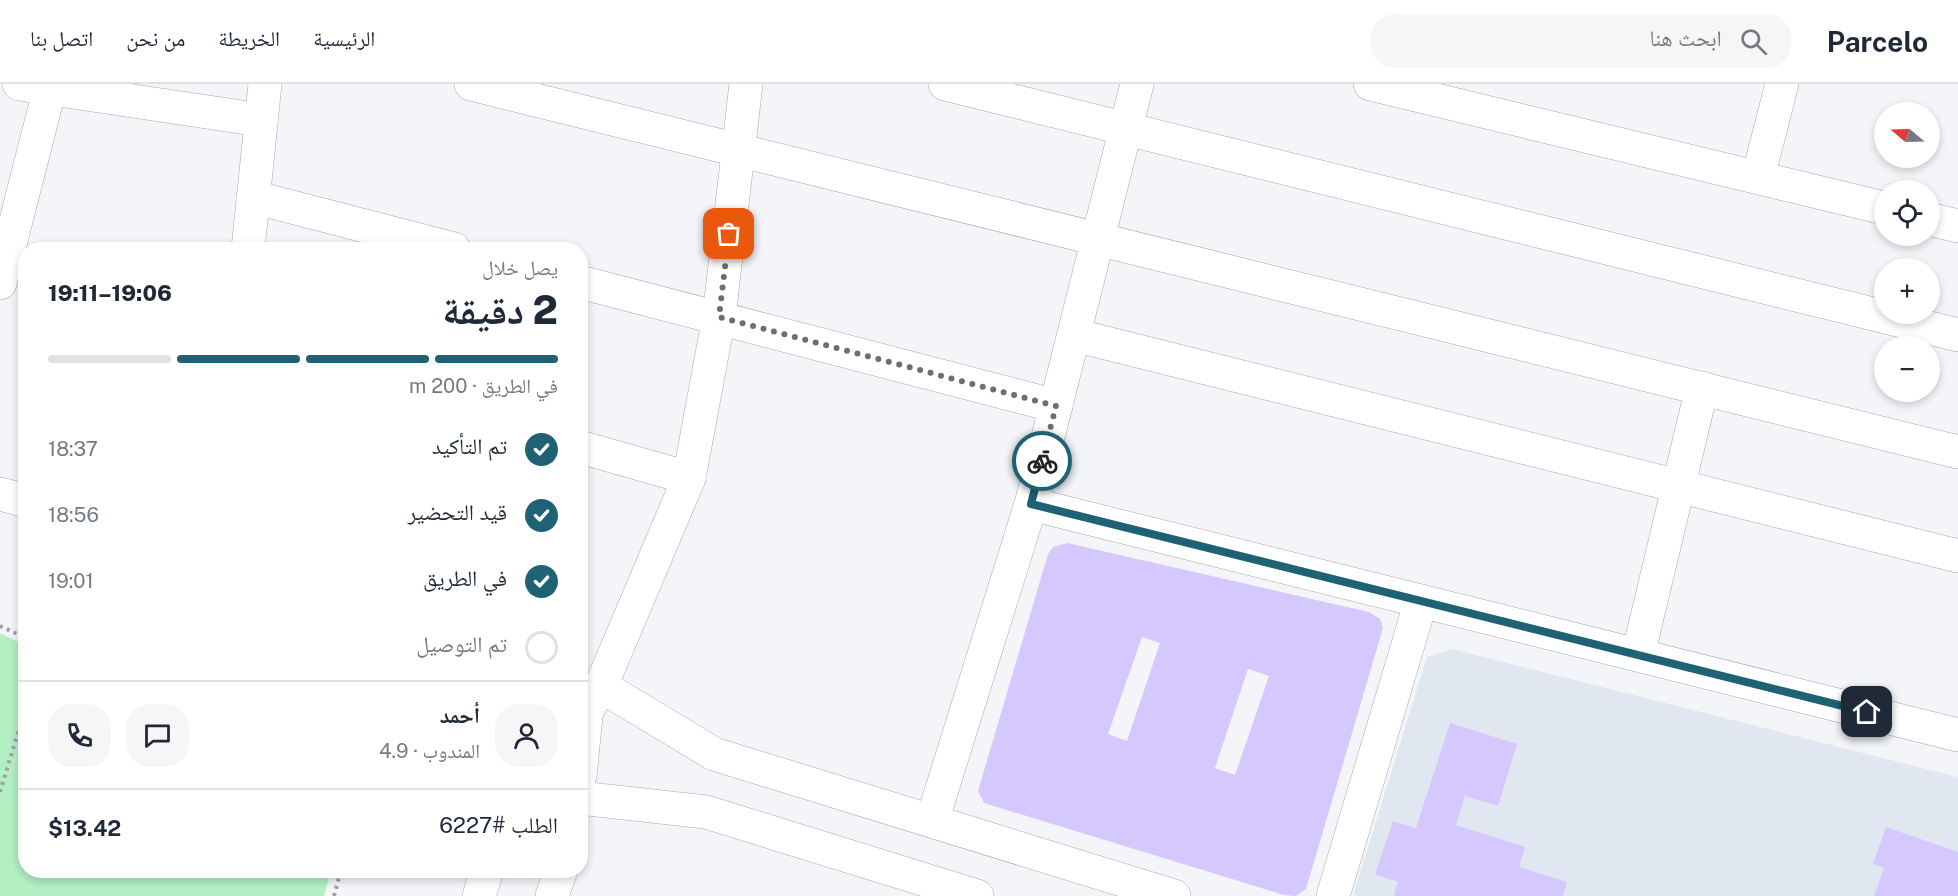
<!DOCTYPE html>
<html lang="ar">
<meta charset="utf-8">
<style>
:root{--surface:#fff;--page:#f6f6f7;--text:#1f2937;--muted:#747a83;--line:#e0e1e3;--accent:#1e6274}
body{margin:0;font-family:"Public Sans","Noto Naskh Arabic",sans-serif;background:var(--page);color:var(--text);direction:rtl;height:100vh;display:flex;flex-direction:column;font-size:22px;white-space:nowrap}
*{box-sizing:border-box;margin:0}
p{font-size:20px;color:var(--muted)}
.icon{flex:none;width:33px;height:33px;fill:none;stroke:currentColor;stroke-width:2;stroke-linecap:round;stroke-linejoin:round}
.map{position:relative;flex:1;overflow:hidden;direction:ltr}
.details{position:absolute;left:18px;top:158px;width:570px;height:636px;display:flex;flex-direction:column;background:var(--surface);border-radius:24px;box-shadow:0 3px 9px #0003;direction:rtl}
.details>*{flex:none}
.needle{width:39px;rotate:289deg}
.buttons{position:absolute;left:1874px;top:18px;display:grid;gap:12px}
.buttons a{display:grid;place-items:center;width:66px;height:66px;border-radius:50%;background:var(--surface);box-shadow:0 3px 9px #0003;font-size:30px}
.pin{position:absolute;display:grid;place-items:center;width:51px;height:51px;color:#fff;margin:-26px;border-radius:12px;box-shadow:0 3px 9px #0006}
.courier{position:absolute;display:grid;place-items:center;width:60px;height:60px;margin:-30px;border:4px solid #1e6274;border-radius:50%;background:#fff;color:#222;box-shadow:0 2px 8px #0007}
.head em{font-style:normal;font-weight:800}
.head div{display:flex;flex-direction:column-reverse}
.head{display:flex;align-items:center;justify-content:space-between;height:102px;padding:0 30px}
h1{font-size:39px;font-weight:800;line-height:45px}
.bar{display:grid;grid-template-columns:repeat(4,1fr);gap:9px 6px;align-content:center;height:72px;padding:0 30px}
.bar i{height:8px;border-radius:4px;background:var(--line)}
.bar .active{background:var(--accent)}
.bar p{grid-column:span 4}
.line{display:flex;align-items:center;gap:15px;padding:0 30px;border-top:2px solid var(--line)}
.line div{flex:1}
.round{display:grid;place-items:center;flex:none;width:63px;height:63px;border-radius:24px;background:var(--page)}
ol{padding:0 30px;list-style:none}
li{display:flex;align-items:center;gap:18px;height:66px}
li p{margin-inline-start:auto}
li .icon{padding:6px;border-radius:50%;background:var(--accent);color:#fff;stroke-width:4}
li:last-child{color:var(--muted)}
li i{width:33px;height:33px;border:3px solid var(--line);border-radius:50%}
header{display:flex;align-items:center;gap:36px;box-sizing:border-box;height:84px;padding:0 30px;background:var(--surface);border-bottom:2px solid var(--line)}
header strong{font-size:28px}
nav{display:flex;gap:33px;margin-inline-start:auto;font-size:21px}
.search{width:420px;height:54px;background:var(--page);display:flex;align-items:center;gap:15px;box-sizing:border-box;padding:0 21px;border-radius:24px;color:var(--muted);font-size:22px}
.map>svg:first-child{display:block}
</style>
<header>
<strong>Parcelo</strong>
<div class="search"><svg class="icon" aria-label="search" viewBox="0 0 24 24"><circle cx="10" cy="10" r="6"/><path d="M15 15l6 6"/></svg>ابحث هنا</div>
<nav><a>الرئيسية</a><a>الخريطة</a><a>من نحن</a><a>اتصل بنا</a></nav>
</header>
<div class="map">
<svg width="1958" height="812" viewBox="0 0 1958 812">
<rect width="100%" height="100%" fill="#f3f5f9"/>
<path fill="#e1e7f1" d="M1452,565L1958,693V812H1355L1354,808L1427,573Z"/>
<path fill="#b2efc2" d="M0,549L25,561L26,786H331L324,812H0Z"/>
<g fill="#d5c8fc" fill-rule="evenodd">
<path d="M1067,459L1369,528L1380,535L1383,544L1306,805L1296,812L1284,811L984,719L978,707L1048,470L1053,463ZM1142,553L1160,559L1127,657L1108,650ZM1248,585L1269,592L1235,691L1215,684Z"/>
<path d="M1450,639L1517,660L1498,722L1465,712L1456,741L1525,763L1519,783L1567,798L1563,812H1397L1394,811L1398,798L1375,790L1393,737L1416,744Z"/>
<path d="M1886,743L1958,768V812H1874L1884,784L1873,780Z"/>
</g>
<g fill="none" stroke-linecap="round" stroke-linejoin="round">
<defs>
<g id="minor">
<path d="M19,0L261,36"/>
<path d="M471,0L1958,368"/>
<path d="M945,0L1958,251"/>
<path d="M1370,0L1884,124"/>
<path d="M1758,93L1782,0"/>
<path d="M253,113L454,165"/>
<path d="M1929,135L1958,142"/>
<path d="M248,165L265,0"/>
<path d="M580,198L1056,322"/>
<path d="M0,199L51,0"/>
<path d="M1074,251L1958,472"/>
<path d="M580,363L689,394"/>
<path d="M0,410L26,417"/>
<path d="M1031,420L1958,651"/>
<path d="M1638,571L1702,304"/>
<path d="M601,602L714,670L1174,812"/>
<path d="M580,714L706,728L977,812"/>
<path d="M932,737L1031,420L1137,0"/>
<path d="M1333,812L1421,517"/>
</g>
<g id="major">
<path d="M580,639L601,602L689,394L719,233L746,0"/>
<path d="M580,692L586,632"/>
<path d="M479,812L487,786"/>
<path d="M552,812L561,786"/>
</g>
</defs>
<use href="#minor" stroke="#a6a7ab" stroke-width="34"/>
<use href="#major" stroke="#a6a7ab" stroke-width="34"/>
<g stroke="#9fa0a3" stroke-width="4" stroke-dasharray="3 4.5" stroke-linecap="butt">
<path d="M0,542L26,554"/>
<path d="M0,708L26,622"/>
<path d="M334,812L341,786"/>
</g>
<use href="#minor" stroke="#fff" stroke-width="33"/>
<use href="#major" stroke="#fff" stroke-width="33"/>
</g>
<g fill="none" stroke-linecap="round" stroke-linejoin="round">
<path stroke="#6e6e71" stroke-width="6" stroke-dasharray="0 10.8" d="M729,150L719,233L1056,322L1042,377"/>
<path stroke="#1e6274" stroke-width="8" d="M1042,377L1031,420L1867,628"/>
</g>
</svg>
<div class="buttons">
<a><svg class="needle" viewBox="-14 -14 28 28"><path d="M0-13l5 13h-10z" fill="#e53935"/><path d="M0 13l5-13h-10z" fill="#747a83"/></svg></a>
<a><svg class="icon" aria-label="locate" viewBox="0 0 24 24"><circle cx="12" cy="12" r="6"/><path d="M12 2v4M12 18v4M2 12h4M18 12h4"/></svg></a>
<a>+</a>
<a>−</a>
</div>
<div class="pin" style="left:729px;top:150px;background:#ea580c"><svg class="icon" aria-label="bag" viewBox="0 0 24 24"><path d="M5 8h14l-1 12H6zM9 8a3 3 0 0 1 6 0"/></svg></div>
<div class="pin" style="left:1867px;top:628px;background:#1f2937"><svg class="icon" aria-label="home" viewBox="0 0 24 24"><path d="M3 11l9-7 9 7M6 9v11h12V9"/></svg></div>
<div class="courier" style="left:1042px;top:377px"><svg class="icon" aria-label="bike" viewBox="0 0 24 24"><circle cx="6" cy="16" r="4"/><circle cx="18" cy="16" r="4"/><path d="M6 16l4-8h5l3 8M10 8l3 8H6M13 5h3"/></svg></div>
<section class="details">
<div class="head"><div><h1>2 دقيقة</h1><p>يصل خلال</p></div><em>19:06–19:11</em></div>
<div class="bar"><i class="active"></i><i class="active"></i><i class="active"></i><i></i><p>في الطريق · 200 m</p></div>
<ol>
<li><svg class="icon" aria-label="check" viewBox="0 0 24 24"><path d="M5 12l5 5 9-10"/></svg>تم التأكيد<p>18:37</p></li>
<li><svg class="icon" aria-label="check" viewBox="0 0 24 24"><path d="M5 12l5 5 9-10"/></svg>قيد التحضير<p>18:56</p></li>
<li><svg class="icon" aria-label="check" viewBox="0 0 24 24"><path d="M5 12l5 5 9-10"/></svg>في الطريق<p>19:01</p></li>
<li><i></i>تم التوصيل</li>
</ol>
<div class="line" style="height:108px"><a class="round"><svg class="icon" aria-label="person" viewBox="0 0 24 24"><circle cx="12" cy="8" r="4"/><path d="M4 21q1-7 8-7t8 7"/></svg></a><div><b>أحمد</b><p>المندوب · 4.9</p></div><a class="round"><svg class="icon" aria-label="chat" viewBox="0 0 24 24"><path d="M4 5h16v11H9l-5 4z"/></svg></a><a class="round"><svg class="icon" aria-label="phone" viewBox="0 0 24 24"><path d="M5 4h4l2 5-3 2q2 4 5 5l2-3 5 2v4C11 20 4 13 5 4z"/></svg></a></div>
<div class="line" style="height:78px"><div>الطلب #6227</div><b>$13.42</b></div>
</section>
</div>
